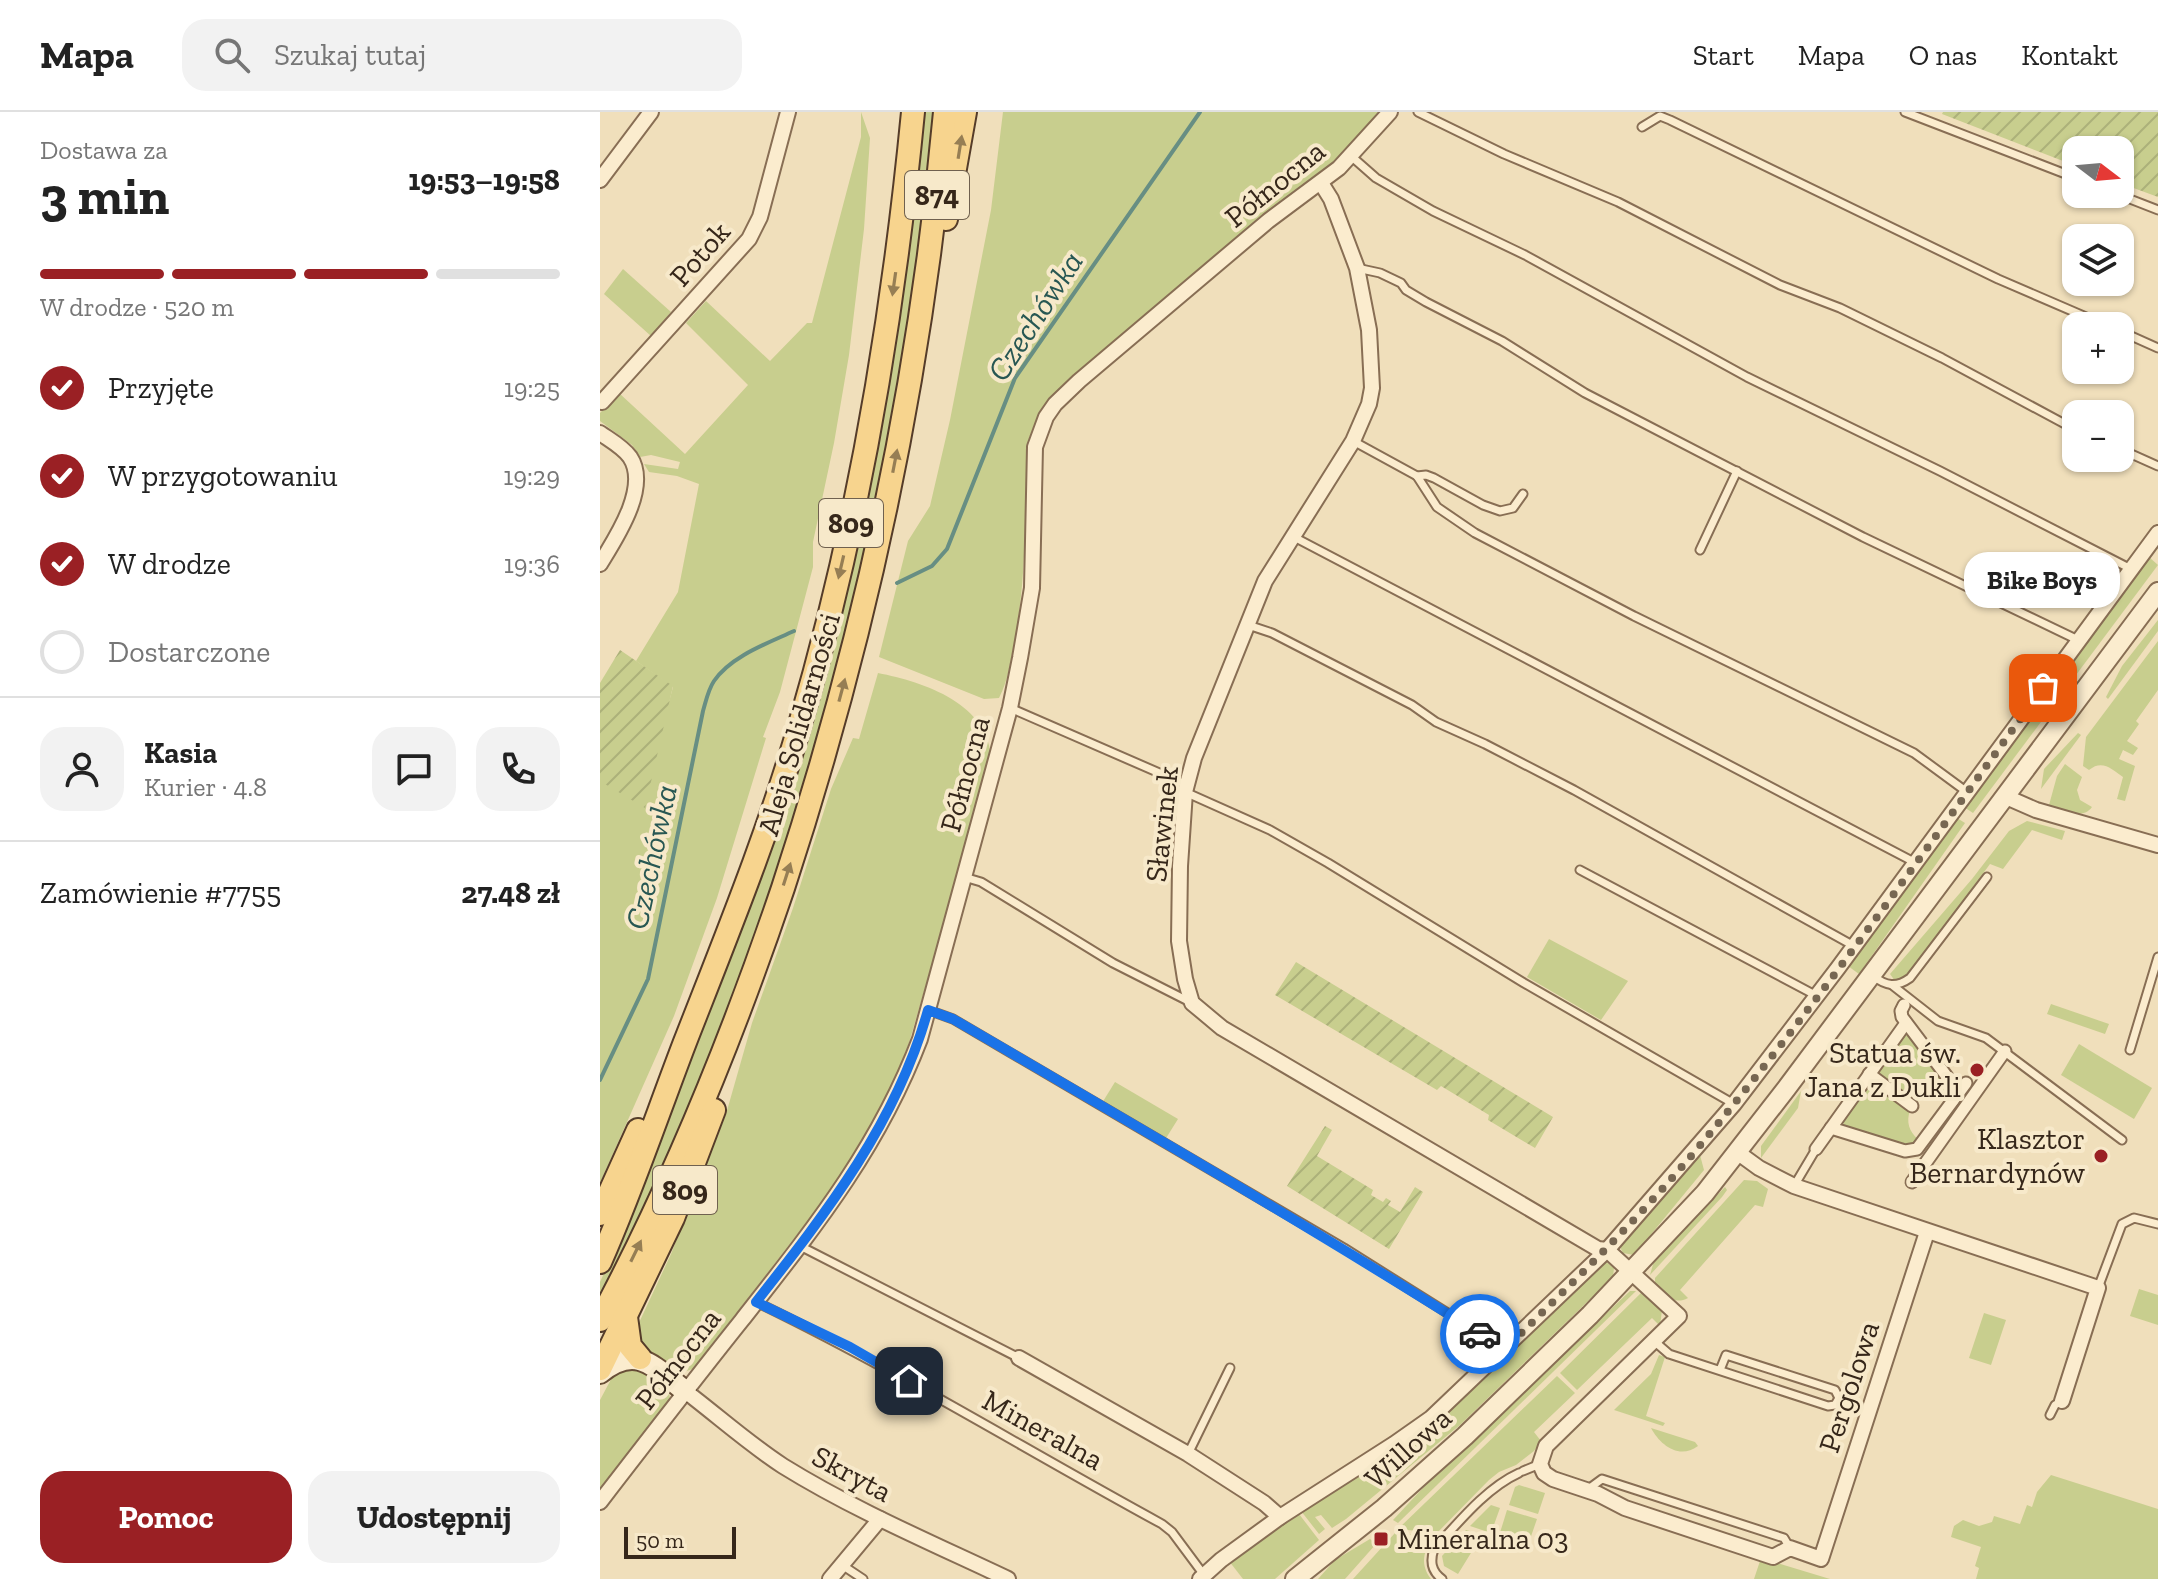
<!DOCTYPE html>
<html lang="pl">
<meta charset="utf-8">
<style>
:root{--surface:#fff;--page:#f2f2f2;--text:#222;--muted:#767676;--line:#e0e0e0;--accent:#9a2024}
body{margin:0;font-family:"Zilla Slab",serif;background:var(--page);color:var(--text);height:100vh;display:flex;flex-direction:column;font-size:30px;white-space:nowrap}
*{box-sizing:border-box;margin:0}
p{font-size:26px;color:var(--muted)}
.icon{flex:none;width:44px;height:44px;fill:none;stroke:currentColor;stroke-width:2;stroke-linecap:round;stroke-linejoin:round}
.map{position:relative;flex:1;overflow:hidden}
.side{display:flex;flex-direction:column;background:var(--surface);width:600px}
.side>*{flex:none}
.needle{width:52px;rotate:106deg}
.fabs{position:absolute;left:1462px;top:24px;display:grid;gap:16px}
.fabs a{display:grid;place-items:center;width:72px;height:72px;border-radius:16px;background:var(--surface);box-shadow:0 2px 6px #0004;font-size:40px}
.scale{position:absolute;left:24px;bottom:20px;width:112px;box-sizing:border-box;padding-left:8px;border:4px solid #36271a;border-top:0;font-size:22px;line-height:28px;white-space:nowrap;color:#36271a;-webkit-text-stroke:6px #f7e9ca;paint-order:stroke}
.pin{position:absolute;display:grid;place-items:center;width:68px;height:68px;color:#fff;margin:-34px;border-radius:16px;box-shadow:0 4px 12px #0006}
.courier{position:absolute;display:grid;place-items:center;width:80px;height:80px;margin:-40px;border:6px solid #1a73e8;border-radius:50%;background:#fff;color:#222;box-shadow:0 2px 10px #0007}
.bubble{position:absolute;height:56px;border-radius:24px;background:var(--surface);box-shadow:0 2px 6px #0004;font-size:26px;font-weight:800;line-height:56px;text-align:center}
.summary em{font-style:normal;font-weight:800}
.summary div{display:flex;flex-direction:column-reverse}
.summary{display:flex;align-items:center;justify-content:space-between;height:136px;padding:0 40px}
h1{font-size:52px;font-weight:800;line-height:60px}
.bar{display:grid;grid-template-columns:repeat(4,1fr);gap:12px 8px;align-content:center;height:96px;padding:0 40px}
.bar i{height:10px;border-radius:6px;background:var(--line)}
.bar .current{background:var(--accent)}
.bar p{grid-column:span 4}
.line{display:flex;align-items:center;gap:20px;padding:0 40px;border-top:2px solid var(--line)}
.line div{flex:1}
.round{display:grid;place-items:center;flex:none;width:84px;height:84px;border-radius:24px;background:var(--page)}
ol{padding:0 40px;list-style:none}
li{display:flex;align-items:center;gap:24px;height:88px}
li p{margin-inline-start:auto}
li .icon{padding:8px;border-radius:50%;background:var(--accent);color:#fff;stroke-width:4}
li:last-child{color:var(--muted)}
li i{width:44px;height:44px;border:4px solid var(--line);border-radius:50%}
.action{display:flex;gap:16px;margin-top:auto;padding:16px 40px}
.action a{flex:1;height:92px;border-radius:24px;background:var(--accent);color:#fff;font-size:32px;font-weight:800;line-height:92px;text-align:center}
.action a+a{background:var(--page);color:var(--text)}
header{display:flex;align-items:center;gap:48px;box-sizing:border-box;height:112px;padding:0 40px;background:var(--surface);border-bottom:2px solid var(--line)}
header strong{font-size:38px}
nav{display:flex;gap:44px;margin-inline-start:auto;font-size:28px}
.search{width:560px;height:72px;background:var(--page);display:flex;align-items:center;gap:20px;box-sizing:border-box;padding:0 28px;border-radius:24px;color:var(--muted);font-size:30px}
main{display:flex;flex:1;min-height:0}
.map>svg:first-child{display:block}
</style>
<header>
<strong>Mapa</strong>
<div class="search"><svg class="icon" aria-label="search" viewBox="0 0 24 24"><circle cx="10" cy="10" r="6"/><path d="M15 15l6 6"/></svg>Szukaj tutaj</div>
<nav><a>Start</a><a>Mapa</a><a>O nas</a><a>Kontakt</a></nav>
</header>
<main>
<section class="side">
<div class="summary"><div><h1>3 min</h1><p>Dostawa za</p></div><em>19:53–19:58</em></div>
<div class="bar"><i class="current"></i><i class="current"></i><i class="current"></i><i></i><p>W drodze · 520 m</p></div>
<ol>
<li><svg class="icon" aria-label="check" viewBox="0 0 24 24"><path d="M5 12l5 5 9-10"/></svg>Przyjęte<p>19:25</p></li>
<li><svg class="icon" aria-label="check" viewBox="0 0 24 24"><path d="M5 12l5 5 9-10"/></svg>W przygotowaniu<p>19:29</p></li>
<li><svg class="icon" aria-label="check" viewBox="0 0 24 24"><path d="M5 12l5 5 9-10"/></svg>W drodze<p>19:36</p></li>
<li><i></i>Dostarczone</li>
</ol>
<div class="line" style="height:144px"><a class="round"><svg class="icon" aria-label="person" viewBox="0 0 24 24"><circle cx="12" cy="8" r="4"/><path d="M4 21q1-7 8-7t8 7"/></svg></a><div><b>Kasia</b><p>Kurier · 4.8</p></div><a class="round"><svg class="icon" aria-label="chat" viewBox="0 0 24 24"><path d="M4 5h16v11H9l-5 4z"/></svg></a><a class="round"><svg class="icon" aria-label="phone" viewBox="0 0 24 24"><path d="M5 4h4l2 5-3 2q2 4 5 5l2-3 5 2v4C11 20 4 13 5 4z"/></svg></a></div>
<div class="line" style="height:104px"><div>Zamówienie #7755</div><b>27.48 zł</b></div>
<div class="action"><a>Pomoc</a><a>Udostępnij</a></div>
</section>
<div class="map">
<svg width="1558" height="1467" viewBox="0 0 1558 1467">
<defs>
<pattern id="garden-furrows" width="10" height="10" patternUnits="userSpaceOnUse" patternTransform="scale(2)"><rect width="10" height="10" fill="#c8ce8e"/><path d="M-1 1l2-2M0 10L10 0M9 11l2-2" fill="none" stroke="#acb17a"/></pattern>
</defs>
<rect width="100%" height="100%" fill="#f0dfbb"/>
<g fill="#c8ce8e">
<path d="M261,0L270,26L264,117L249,243L234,331L213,430V455L180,580L163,625L166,626L117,786L74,904L0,1071V668L62,616L73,575L36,549L78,480L99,372L77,364L49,360L44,352L78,357L80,350L51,343L40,345L32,333L0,309V301L19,281L85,342L148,273L86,211L106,189L170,249L207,211H212L261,25Z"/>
<path d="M322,0H337L295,317L253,505L170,786L129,900L74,1036L0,1187V1170L18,1131L196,665L240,504Z"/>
<path d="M403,0H785L744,47L457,282L434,313L427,332C425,398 427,466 414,532C410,551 408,569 399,586L384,587L279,545L308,429L330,394L350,308L391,98Z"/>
<path d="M23,157L71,200L51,224L4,182Z"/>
<path d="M1549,445L1558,453L1373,701L1364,695Z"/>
<path d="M1558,508V519L1508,587L1506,585L1522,554Z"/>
<path d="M1558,529V578L1536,609L1539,612L1527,629L1538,636L1533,643L1523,638L1519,647L1535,654L1525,689L1517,687L1523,665C1512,657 1502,647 1489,658L1483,654L1486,625Z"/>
<path d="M278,561C324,570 391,592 391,649L309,931L291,979L266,1026L237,1071L94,1256C74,1268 54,1245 38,1233L37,1215L71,1142L126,1002L152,911L193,796L231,677L253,626L259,627Z"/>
<path d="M1478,621L1481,623L1441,677L1444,657Z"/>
<path d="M1465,652L1482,665L1477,678L1480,688L1492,695C1482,709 1464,697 1449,693L1457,664Z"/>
<path d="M1357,706L1365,711L1259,862L1248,854Z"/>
<path d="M1427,709L1465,719L1462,728L1432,718L1403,757L1390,752L1309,862L1301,869H1295L1290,862L1372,767L1409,719Z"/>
<path d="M949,827L1028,869L1001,908L927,865Z"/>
<path d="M1451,892L1509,912L1505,922L1447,902Z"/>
<path d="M1307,923L1311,924L1348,973L1346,989L1331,984L1316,990L1276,960L1301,926Z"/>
<path d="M1479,932L1552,976L1534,1007L1461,963Z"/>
<path d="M515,970L578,1007L563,1031L502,991Z"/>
<path d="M1270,970L1310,999C1306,1009 1309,1020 1318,1027L1315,1032L1305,1034L1244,1014L1243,1008Z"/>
<path d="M1201,979L1198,996L1161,1046V1034Z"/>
<path d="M1100,1043L1104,1058L1034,1143L1023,1141L1020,1135L1023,1128Z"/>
<path d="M1144,1068L1157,1069L1168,1077L1163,1095L1155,1093L1080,1178L1088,1186C1073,1194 1065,1182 1055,1171V1166Z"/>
<path d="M1125,1075L1127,1078L1122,1085L1050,1163L1054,1149Z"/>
<path d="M1006,1150L1014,1156L1013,1165L860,1313L746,1407L732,1416L721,1403L715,1405L725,1417L719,1422L701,1399L779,1351L854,1295L1001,1152Z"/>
<path d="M1539,1177L1558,1183V1213L1530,1204Z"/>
<path d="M1030,1179H1036L798,1411L793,1408L836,1362Z"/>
<path d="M1041,1181L1062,1198L1060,1214L1052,1206L977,1278L960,1261Z"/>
<path d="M1384,1201L1406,1208L1391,1253L1369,1246Z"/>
<path d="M1059,1243L1065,1245L1046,1304L1065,1311L1063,1314L1014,1298L1051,1262Z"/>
<path d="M33,1251L69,1277L70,1289L0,1380V1288L16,1258Z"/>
<path d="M957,1264L975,1281L934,1320L941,1329L934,1339L916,1353L899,1360L889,1368L837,1421L798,1417Z"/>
<path d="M1051,1316L1095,1330L1098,1334C1079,1348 1060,1333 1051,1316Z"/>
<path d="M1451,1363L1558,1397V1467H1376L1379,1456L1375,1454L1381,1435L1351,1425L1354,1414L1363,1408L1379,1414L1392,1410L1394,1404L1420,1412L1427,1393L1432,1395L1437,1380Z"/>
<path d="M919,1373L945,1381L938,1402L909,1393L915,1375Z"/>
<path d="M891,1393L900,1396L891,1421L870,1414Z"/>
<path d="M907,1398L937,1407L928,1433L899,1424Z"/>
<path d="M699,1402L719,1428L675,1467H643L629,1449Z"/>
<path d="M866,1418L891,1425L886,1439L874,1436L858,1462L844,1454L842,1444Z"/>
<path d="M795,1421L834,1425C823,1438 820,1453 831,1467H753Z"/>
<path d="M770,1427L776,1432L745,1467H718L735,1448Z"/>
<path d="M1161,1446L1230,1467H1154Z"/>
</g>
<g fill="url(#garden-furrows)">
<path d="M1343,0H1558V85L1520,71V38H1476V54L1342,2Z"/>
<path d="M20,538L73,574L45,696L0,669V571Z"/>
<path d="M696,850L953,1005L935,1036L888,1008L889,1003L841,974L837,978L675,883Z"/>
<path d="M725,1014L732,1018L717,1044L773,1078L771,1083L783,1090L786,1086L791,1089L788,1093L800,1100L815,1075L823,1080L789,1137L687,1074Z"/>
</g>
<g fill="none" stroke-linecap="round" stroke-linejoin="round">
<g stroke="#678e83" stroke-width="4">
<path d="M297,471L332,454L347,437L415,266L600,0"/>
<path d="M0,968L48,867L103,599C106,589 108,578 114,569C131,544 168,531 194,519"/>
</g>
<defs>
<g id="service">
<path d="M818,0L904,42L1018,90L1180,173L1240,196L1342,246L1476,318"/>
<path d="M1305,0L1476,66"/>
<path d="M1042,15L1060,4L1070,8L1398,167L1507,214"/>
<path d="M751,44L776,66L833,99L925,143L1147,265L1340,359L1531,457"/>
<path d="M1517,82L1558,98"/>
<path d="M757,156L780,161L801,171L806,178L826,190L902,229L985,281L1263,425L1478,528"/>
<path d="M1520,219L1558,236"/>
<path d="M753,329L817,364L837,395L875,421L1034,504L1314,641L1367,680"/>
<path d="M1520,337L1558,354"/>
<path d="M817,364L826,363L834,366L883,393L900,399L913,396L923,382"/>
<path d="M692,424L1316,751"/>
<path d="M1100,438L1137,359"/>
<path d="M648,513L672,521L812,593L836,610L885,632L974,678L1254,834"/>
<path d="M410,596L587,673"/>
<path d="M585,680L670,718L728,751L924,871L1134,992"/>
<path d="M980,758L1217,884"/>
<path d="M364,765L381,770L513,851L592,891"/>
<path d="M1273,864C1286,874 1296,876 1310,866L1387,765"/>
<path d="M1292,873L1338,909L1386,926L1522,1028"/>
<path d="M328,898L353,907L744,1136L889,1227L901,1241"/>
<path d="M1530,938L1558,845"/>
<path d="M1194,1074L1216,1037"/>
<path d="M200,1134L419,1246"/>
<path d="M1498,1176L1522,1112L1534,1106L1558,1112"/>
<path d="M156,1190C295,1257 426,1338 562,1412L572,1420L604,1463"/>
<path d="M1054,1229L1069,1242L1228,1294L1235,1293L1239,1286L1235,1278L1126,1243L1120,1258"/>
<path d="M1450,1303L1455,1293L1462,1289"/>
<path d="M588,1342L630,1256"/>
<path d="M923,1359L940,1352"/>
<path d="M987,1378L1002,1367L1184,1426L1190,1436"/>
<path d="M242,1453L263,1467"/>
<path d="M842,1467C831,1459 830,1449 834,1437C858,1411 886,1376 919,1361"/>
</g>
<g id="pedestrian">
<path d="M1304,893L1301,899L1302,905L1351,970L1353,988"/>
<path d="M1269,962L1312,994"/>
<path d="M1231,1016L1305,1039L1317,1037L1366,971"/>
<path d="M1216,1037L1306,911"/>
<path d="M1312,1070L1405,939"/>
</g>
<g id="minor">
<path d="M0,68L51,0"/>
<path d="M721,71L731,87L757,156L769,218L772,276L769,292L753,329L665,469L594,646L585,680L580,754L579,829L585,867L592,891L622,916L998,1137L1007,1138L1079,1204L946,1334L940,1352L944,1361L953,1367L998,1382L1025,1396L1173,1445L1190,1436L1221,1447L1327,1120"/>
<path d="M2,290L149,127L160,105L188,0"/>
<path d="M0,321C10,328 23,335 30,345C50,375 16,426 0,452"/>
<path d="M1404,684L1436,698L1558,733"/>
<path d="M1137,1040L1159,1056L1194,1074L1498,1176L1462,1289"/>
<path d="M419,1246L588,1342L664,1391L680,1405"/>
<path d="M85,1279C118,1304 149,1332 183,1354C254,1398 332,1431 408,1467"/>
<path d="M0,1390C47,1329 94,1268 142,1208C214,1116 278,1037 320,927L410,596L420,546L432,476L435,335L446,305L455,292L479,269L668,109L739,56L790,0"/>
<path d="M230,1467L280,1407"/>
<path d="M600,1467L621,1448L680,1405L794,1332L831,1306L1007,1138L1134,992L1238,856L1558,421"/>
</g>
<path id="tertiary" d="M695,1467L784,1396L865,1324L990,1203L1105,1081L1186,977L1558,480"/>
<path id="secondary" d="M0,1261C37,1231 54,1255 85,1279"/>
<g id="primary">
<path d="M346,107L365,0"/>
<path d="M0,1102L38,1018"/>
<path d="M0,1150C32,1078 57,1003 85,930C126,825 169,720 200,612C259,412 293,207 313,0"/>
<path d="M26,1205L30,1234L40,1246"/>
<path d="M0,1208C74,1070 133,924 183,776C266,524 321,264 345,0"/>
<path d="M0,1257L73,1106L114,998"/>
</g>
</defs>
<use href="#service" stroke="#886e54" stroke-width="11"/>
<use href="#pedestrian" stroke="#886e54" stroke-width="15"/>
<use href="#minor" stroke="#886e54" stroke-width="18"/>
<use href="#tertiary" stroke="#886e54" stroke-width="22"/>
<use href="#secondary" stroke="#694f37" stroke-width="24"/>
<use href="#primary" stroke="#553c29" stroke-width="26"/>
<use href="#service" stroke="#fbecce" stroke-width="7"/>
<use href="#pedestrian" stroke="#fbecce" stroke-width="11"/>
<use href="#minor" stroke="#fbecce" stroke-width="14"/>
<use href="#tertiary" stroke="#fbecce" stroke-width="18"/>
<use href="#secondary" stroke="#fbecce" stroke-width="20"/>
<use href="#primary" stroke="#f7d48e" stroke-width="22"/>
</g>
<defs><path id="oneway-solid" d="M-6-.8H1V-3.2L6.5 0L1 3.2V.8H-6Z" transform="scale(2)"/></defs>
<g fill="#967e54">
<use href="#oneway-solid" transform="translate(360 35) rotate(-81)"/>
<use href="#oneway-solid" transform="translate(294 172) rotate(98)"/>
<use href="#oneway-solid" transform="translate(295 349) rotate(-79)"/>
<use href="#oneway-solid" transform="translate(241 455) rotate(103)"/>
<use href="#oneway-solid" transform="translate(242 578) rotate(-75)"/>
<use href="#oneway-solid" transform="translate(187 762) rotate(-72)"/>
<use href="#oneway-solid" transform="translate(36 1139) rotate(-64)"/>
</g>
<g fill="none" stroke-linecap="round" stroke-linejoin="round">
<path stroke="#776752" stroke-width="8" stroke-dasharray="0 14.4" d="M880,1222L889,1227L901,1241C970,1173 1040,1106 1102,1031C1223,886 1331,729 1443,576"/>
<path stroke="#1a73e8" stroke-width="10" d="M309,1269L250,1235L156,1190C227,1100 297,1010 328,898L353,907C530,1010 707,1113 880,1222"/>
</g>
<g fill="#9a2024" stroke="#f7e9ca" stroke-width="3">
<circle cx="1377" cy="958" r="8"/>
<circle cx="1501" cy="1044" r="8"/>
<rect x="773" y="1419" width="16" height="16" rx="4"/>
</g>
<g text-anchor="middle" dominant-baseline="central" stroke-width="8" stroke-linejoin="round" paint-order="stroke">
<g fill="#f7e9ca" stroke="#70614f" stroke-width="2">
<rect x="305" y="59" width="64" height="48" rx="6"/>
<rect x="219" y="387" width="64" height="48" rx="6"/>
<rect x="53" y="1054" width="64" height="48" rx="6"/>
</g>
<g font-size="28" font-weight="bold" fill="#36271a">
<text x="337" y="83">874</text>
<text x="251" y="411">809</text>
<text x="85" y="1078">809</text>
</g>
<g font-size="30" fill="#36271a" stroke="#f7e9ca">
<text transform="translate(675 72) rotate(-39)">Północna</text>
<text transform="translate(100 142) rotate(-49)">Potok</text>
<text transform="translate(199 612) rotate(-74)">Aleja Solidarności</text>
<text transform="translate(365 662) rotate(-75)">Północna</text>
<text transform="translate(562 712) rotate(-84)">Sławinek</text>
<text transform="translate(78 1247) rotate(-52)">Północna</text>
<text transform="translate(1249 1275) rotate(-72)">Pergolowa</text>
<text transform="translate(443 1318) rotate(29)">Mineralna</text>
<text transform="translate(808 1336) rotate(-42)">Willowa</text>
<text transform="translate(252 1362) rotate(28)">Skryta</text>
</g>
<g font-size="30" fill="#36271a" stroke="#f7e9ca" text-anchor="end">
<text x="1361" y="941">Statua św.<tspan x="1361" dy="34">Jana z Dukli</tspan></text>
<text x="1485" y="1027">Klasztor<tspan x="1485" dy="34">Bernardynów</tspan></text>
<text x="797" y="1427" text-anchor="start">Mineralna 03</text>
</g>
<g font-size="32" font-style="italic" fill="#285753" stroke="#f7e9ca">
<text transform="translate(435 204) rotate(-57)">Czechówka</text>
<text transform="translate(51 745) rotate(-78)">Czechówka</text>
</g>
</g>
</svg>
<div class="fabs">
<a><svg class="needle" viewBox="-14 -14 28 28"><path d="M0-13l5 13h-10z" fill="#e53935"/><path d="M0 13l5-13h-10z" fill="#767676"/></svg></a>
<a><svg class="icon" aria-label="layers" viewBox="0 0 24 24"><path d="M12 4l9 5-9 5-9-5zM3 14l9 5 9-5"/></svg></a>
<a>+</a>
<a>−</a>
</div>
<div class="scale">50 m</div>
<div class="pin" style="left:1443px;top:576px;background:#ea580c"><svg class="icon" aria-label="bag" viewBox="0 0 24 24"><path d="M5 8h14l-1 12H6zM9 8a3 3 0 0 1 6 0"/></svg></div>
<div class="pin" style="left:309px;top:1269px;background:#1f2937"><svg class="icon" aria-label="home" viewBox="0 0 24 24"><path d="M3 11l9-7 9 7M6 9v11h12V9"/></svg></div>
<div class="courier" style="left:880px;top:1222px"><svg class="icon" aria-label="car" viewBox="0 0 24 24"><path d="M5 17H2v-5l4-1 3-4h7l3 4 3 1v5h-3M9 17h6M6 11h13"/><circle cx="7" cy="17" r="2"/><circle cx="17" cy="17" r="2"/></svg></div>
<div class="bubble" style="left:1364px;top:440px;width:156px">Bike Boys</div>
</div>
</main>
